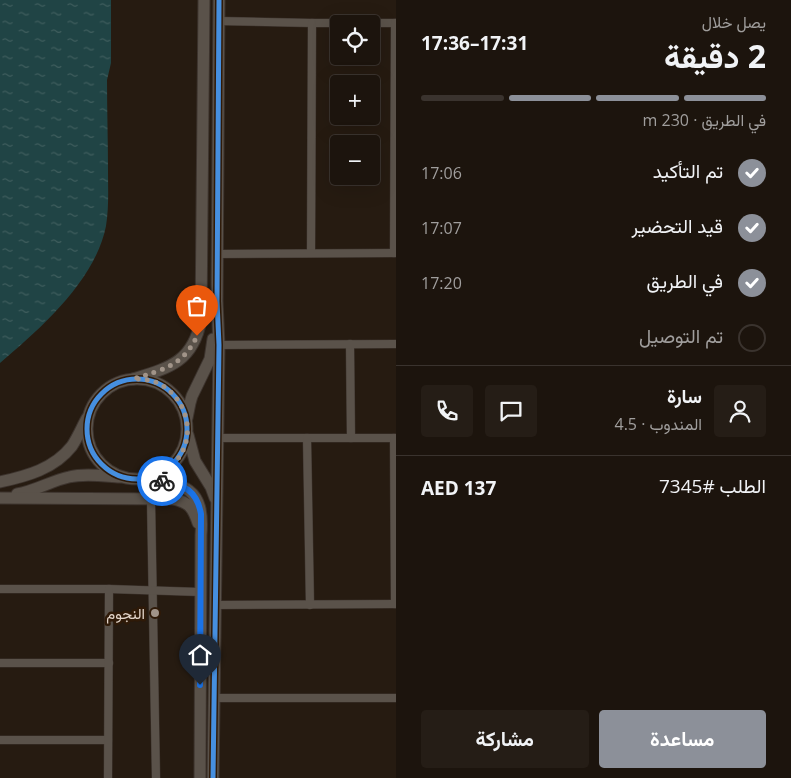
<!DOCTYPE html>
<html lang="ar">
<meta charset="utf-8">
<style>
:root{--surface:#1c140d;--page:#251d16;--text:#f1f3f6;--muted:#a09e9d;--line:#3a332e;--accent:#8c9099}
body{margin:0;font-family:"Open Sans",Vazirmatn,sans-serif;background:var(--page);color:var(--text);direction:rtl;height:100vh;display:flex;flex-direction:column;font-size:19px;white-space:nowrap}
*{box-sizing:border-box;margin:0}
p{font-size:16px;color:var(--muted)}
.icon{flex:none;width:28px;height:28px;fill:none;stroke:currentColor;stroke-width:2;stroke-linecap:round;stroke-linejoin:round}
.map{position:relative;flex:1;overflow:hidden;direction:ltr}
.drawer{display:flex;flex-direction:column;background:var(--surface);width:395px}
.drawer>*{flex:none}
.tools{position:absolute;left:330px;top:15px;display:grid;gap:10px}
.tools a{display:grid;place-items:center;width:50px;height:50px;border-radius:5px;background:var(--surface);box-shadow:0 5px 20px #0002,0 0 0 1px var(--line);font-size:25px}
.pin{position:absolute;display:grid;place-items:center;width:42px;height:42px;color:#fff;margin:-51px -21px;border-radius:50% 50% 50% 0;rotate:-45deg;box-shadow:0 0 5px #0007}
.pin .icon{rotate:45deg}
.courier{position:absolute;display:grid;place-items:center;width:50px;height:50px;margin:-25px;border:4px solid #1a73e8;border-radius:50%;background:#fff;color:#222;box-shadow:0 1px 6px #0007}
.overview em{font-style:normal;font-weight:700}
.overview div{display:flex;flex-direction:column-reverse}
.overview{display:flex;align-items:center;justify-content:space-between;height:85px;padding:0 25px}
h1{font-size:32px;font-weight:700;line-height:38px}
.bar{display:grid;grid-template-columns:repeat(4,1fr);gap:8px 5px;align-content:center;height:60px;padding:0 25px}
.bar i{height:6px;border-radius:4px;background:var(--line)}
.bar .active{background:var(--accent)}
.bar p{grid-column:span 4}
.line{display:flex;align-items:center;gap:12px;padding:0 25px;border-top:1px solid var(--line)}
.line div{flex:1}
.round{display:grid;place-items:center;flex:none;width:52px;height:52px;border-radius:5px;background:var(--page)}
ol{padding:0 25px;list-style:none}
li{display:flex;align-items:center;gap:15px;height:55px}
li p{margin-inline-start:auto}
li .icon{padding:5px;border-radius:50%;background:var(--accent);color:#fff;stroke-width:4}
li:last-child{color:var(--muted)}
li i{width:28px;height:28px;border:2px solid var(--line);border-radius:50%}
.button{display:flex;gap:10px;margin-top:auto;padding:10px 25px}
.button a{flex:1;height:58px;border-radius:5px;background:var(--accent);color:#fff;font-size:20px;font-weight:700;line-height:58px;text-align:center}
.button a+a{background:var(--page);color:var(--text)}
main{display:flex;flex:1;min-height:0}
.map>svg:first-child{display:block}
</style>
<main>
<section class="drawer">
<div class="overview"><div><h1>2 دقيقة</h1><p>يصل خلال</p></div><em>17:31–17:36</em></div>
<div class="bar"><i class="active"></i><i class="active"></i><i class="active"></i><i></i><p>في الطريق · 230 m</p></div>
<ol>
<li><svg class="icon" aria-label="check" viewBox="0 0 24 24"><path d="M5 12l5 5 9-10"/></svg>تم التأكيد<p>17:06</p></li>
<li><svg class="icon" aria-label="check" viewBox="0 0 24 24"><path d="M5 12l5 5 9-10"/></svg>قيد التحضير<p>17:07</p></li>
<li><svg class="icon" aria-label="check" viewBox="0 0 24 24"><path d="M5 12l5 5 9-10"/></svg>في الطريق<p>17:20</p></li>
<li><i></i>تم التوصيل</li>
</ol>
<div class="line" style="height:90px"><a class="round"><svg class="icon" aria-label="person" viewBox="0 0 24 24"><circle cx="12" cy="8" r="4"/><path d="M4 21q1-7 8-7t8 7"/></svg></a><div><b>سارة</b><p>المندوب · 4.5</p></div><a class="round"><svg class="icon" aria-label="chat" viewBox="0 0 24 24"><path d="M4 5h16v11H9l-5 4z"/></svg></a><a class="round"><svg class="icon" aria-label="phone" viewBox="0 0 24 24"><path d="M5 4h4l2 5-3 2q2 4 5 5l2-3 5 2v4C11 20 4 13 5 4z"/></svg></a></div>
<div class="line" style="height:65px"><div>الطلب #7345</div><b>AED 137</b></div>
<div class="button"><a>مساعدة</a><a>مشاركة</a></div>
</section>
<div class="map">
<svg width="396" height="778" viewBox="0 0 396 778">
<defs>
<pattern id="water-ripples" width="26" height="14" patternUnits="userSpaceOnUse" patternTransform="scale(1.25)"><rect width="26" height="14" fill="#204445"/><path d="M2 4q2-2 4 0t4 0M15 11q2-2 4 0t4 0" fill="none" stroke="#405e5e"/></pattern>
</defs>
<rect width="100%" height="100%" fill="#261b11"/>
<path fill="url(#water-ripples)" d="M0,0H111V63L107,80C107,111 108,141 108,172C108,190 109,208 106,226C95,281 41,328 0,363Z"/>
<g fill="none" stroke-linecap="round" stroke-linejoin="round">
<defs>
<g id="street">
<path d="M218,21L312,23H396"/>
<path d="M311,253L312,23"/>
<path d="M394,253L395,23"/>
<path d="M217,254L396,253"/>
<path d="M350,344L351,438"/>
<path d="M219,345L396,344"/>
<path d="M218,438H396"/>
<path d="M307,438L310,605"/>
<path d="M394,438L395,604"/>
<path d="M151,500L156,778"/>
<path d="M0,589H109L200,592"/>
<path d="M215,605L396,604"/>
<path d="M0,663H109"/>
<path d="M214,698H396"/>
<path d="M0,740H108"/>
<path d="M108,778L109,589"/>
</g>
<g id="secondary">
<path d="M133,379C169,368 193,362 201,320L204,0"/>
<circle cx="137" cy="429" r="50"/>
<path d="M187,418L190,403L192,396L210,359L213,339"/>
<path d="M188,435L195,461L211,487L215,498"/>
<path d="M142,478C184,484 205,486 201,535L200,778"/>
<path d="M0,482C27,476 54,469 72,446C78,437 82,427 87,418"/>
<path d="M17,494C35,491 51,481 69,477C85,473 103,476 120,477"/>
<path d="M0,498L173,499C189,502 193,508 198,523"/>
<path d="M213,778L219,345L217,301L219,0"/>
</g>
</defs>
<use href="#street" stroke="#3d342e" stroke-width="9"/>
<use href="#secondary" stroke="#3d342e" stroke-width="13"/>
<use href="#street" stroke="#5a524a" stroke-width="8"/>
<use href="#secondary" stroke="#5a524a" stroke-width="11"/>
<defs>
<g id="cycleway">
<circle cx="137" cy="429" r="50"/>
<path d="M213,778L219,345L217,301L219,0"/>
</g>
</defs>
<use href="#cycleway" stroke="#2f1a08" stroke-width="8"/>
<use href="#cycleway" stroke="#468fdf" stroke-width="5"/>
</g>
<g fill="none" stroke-linecap="round" stroke-linejoin="round">
<path stroke="#a19489" stroke-width="5" stroke-dasharray="0 9" d="M162,481L142,478C151,476 160,474 168,468C197,448 192,404 163,386C154,380 143,379 133,379C162,370 183,366 197,336"/>
<path stroke="#1a73e8" stroke-width="6" d="M162,481C184,484 197,491 201,514L200,685"/>
</g>
<circle fill="#a19489" stroke="#2f1a08" stroke-width="2" cx="155" cy="613" r="5"/>
<g text-anchor="middle" dominant-baseline="central" stroke-width="5" stroke-linejoin="round" paint-order="stroke">
<g font-size="15" fill="#e3d5ca" stroke="#2f1a08" text-anchor="end">
<text x="145" y="613">النجوم</text>
</g>
</g>
</svg>
<div class="tools">
<a><svg class="icon" aria-label="locate" viewBox="0 0 24 24"><circle cx="12" cy="12" r="6"/><path d="M12 2v4M12 18v4M2 12h4M18 12h4"/></svg></a>
<a>+</a>
<a>−</a>
</div>
<div class="pin" style="left:197px;top:336px;background:#ea580c"><svg class="icon" aria-label="bag" viewBox="0 0 24 24"><path d="M5 8h14l-1 12H6zM9 8a3 3 0 0 1 6 0"/></svg></div>
<div class="pin" style="left:200px;top:685px;background:#1f2937"><svg class="icon" aria-label="home" viewBox="0 0 24 24"><path d="M3 11l9-7 9 7M6 9v11h12V9"/></svg></div>
<div class="courier" style="left:162px;top:481px"><svg class="icon" aria-label="bike" viewBox="0 0 24 24"><circle cx="6" cy="16" r="4"/><circle cx="18" cy="16" r="4"/><path d="M6 16l4-8h5l3 8M10 8l3 8H6M13 5h3"/></svg></div>
</div>
</main>
